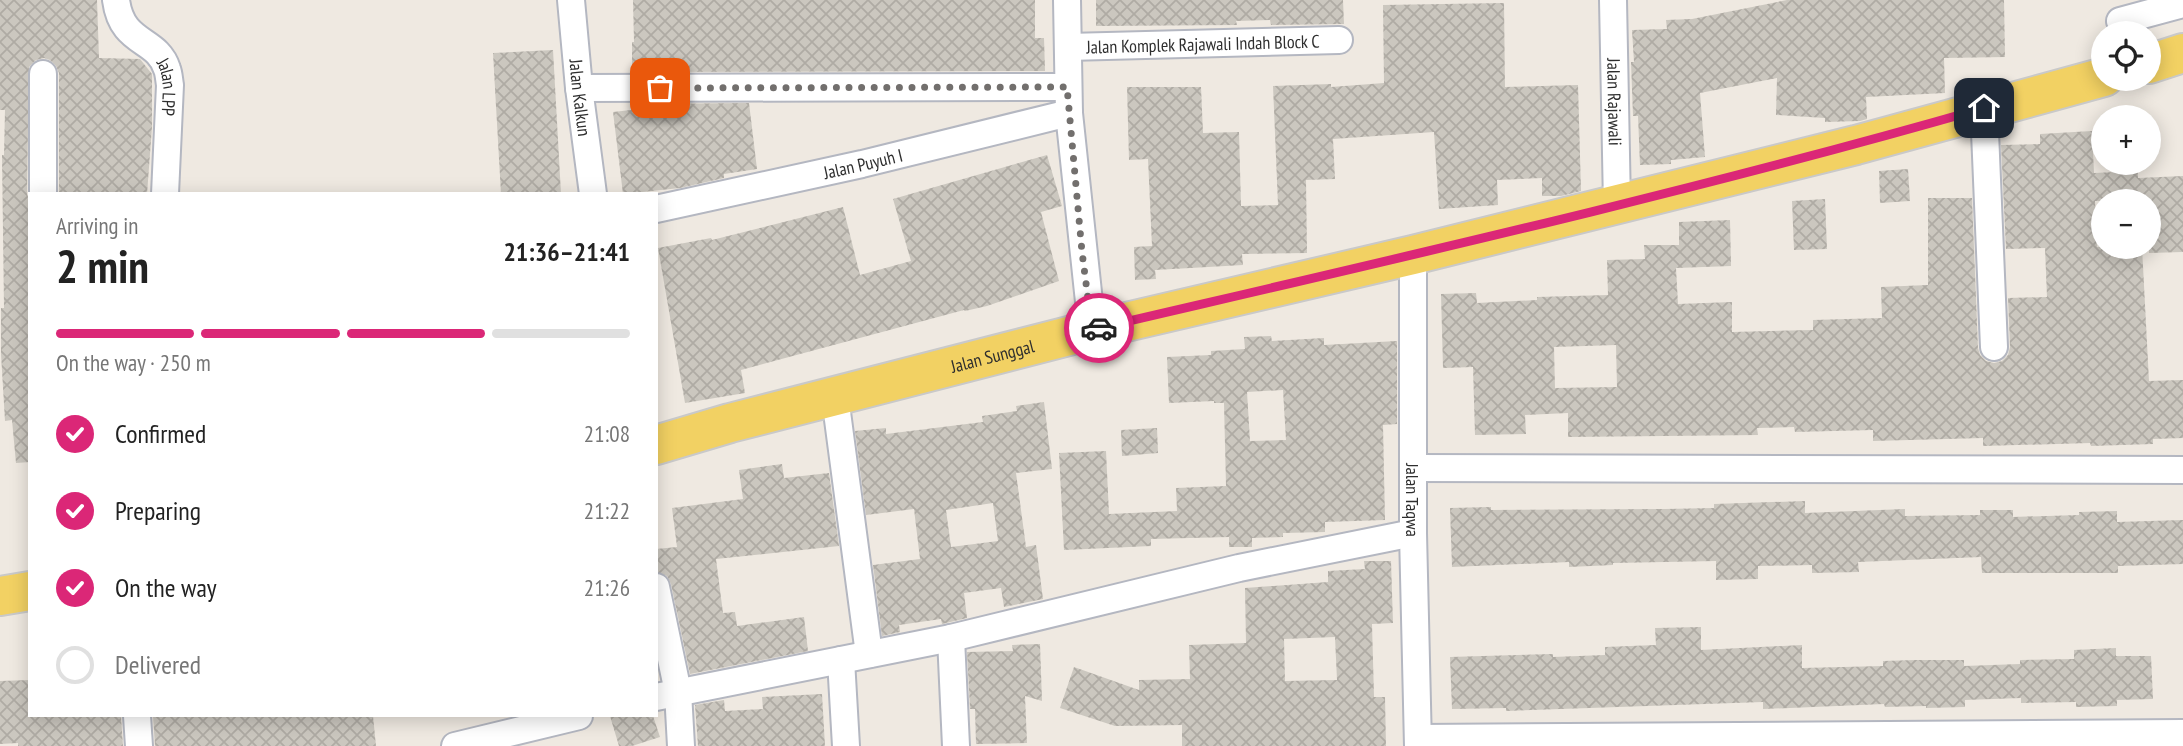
<!DOCTYPE html>
<meta charset="utf-8">
<style>
:root{--surface:#fff;--page:#f2f2f2;--text:#222;--muted:#767676;--line:#e0e0e0;--accent:#db2777}
body{margin:0;font-family:"PT Sans Narrow",sans-serif;background:var(--page);color:var(--text);height:100vh;display:flex;flex-direction:column;font-size:26px;white-space:nowrap}
*{box-sizing:border-box;margin:0}
p{font-size:23px;color:var(--muted)}
.icon{flex:none;width:38px;height:38px;fill:none;stroke:currentColor;stroke-width:2;stroke-linecap:round;stroke-linejoin:round}
.map{position:relative;flex:1;overflow:hidden}
.details{position:absolute;left:28px;top:192px;width:630px;height:525px;display:flex;flex-direction:column;background:var(--surface);border-radius:0px;box-shadow:0 4px 18px #0003}
.details>*{flex:none}
.controls{position:absolute;left:2091px;top:21px;display:grid;gap:14px}
.controls a{display:grid;place-items:center;width:70px;height:70px;border-radius:50%;background:var(--surface);box-shadow:0 4px 18px #0003;font-size:35px}
.pin{position:absolute;display:grid;place-items:center;width:60px;height:60px;color:#fff;margin:-30px;border-radius:14px;box-shadow:0 4px 10px #0006}
.courier{position:absolute;display:grid;place-items:center;width:70px;height:70px;margin:-35px;border:5px solid #db2777;border-radius:50%;background:#fff;color:#222;box-shadow:0 2px 9px #0007}
.overview em{font-style:normal;font-weight:700}
.overview div{display:flex;flex-direction:column-reverse}
.overview{display:flex;align-items:center;justify-content:space-between;height:119px;padding:0 28px}
h1{font-size:46px;font-weight:700;line-height:52px}
.bar{display:grid;grid-template-columns:repeat(4,1fr);gap:10px 7px;align-content:center;height:84px;padding:0 28px}
.bar i{height:9px;border-radius:5px;background:var(--line)}
.bar .current{background:var(--accent)}
.bar p{grid-column:span 4}
ol{padding:0 28px;list-style:none}
li{display:flex;align-items:center;gap:21px;height:77px}
li p{margin-inline-start:auto}
li .icon{padding:7px;border-radius:50%;background:var(--accent);color:#fff;stroke-width:4}
li:last-child{color:var(--muted)}
li i{width:38px;height:38px;border:4px solid var(--line);border-radius:50%}
.map>svg:first-child{display:block}
</style>
<div class="map">
<svg width="2183" height="746" viewBox="0 0 2183 746">
<defs>
<pattern id="building-cross-hatch" width="8" height="8" patternUnits="userSpaceOnUse" patternTransform="scale(1.75)"><rect width="8" height="8" fill="#cbc7bf"/><path d="M0 0l8 8M0 8l8-8" fill="none" stroke="#afaba4"/></pattern>
</defs>
<rect width="100%" height="100%" fill="#efe9e1"/>
<g fill="url(#building-cross-hatch)" fill-rule="evenodd">
<path d="M0,0H97L99,58L140,59L152,74V127L147,194H59V73L56,66L50,60L44,58L36,60L29,67L27,194L30,202V462L16,463L12,420L5,421L1,354V308H4L2,155H4L5,110H0Z"/>
<path d="M633,0H1035V38H1044L1045,71L632,72V42H634Z"/>
<path d="M1096,0H1343L1344,24L1271,25L1270,20L1236,21L1237,25L1096,26Z"/>
<path d="M1787,0H2004L2005,57L1944,58L1945,93L1866,97L1867,119L1860,121L1825,122V118L1776,115L1777,78L1700,93L1705,157L1671,160V164L1640,165L1638,116H1633L1631,62H1634L1632,30L1667,29L1666,20L1692,19Z"/>
<path d="M1504,3L1505,87L1578,85L1581,191L1561,196H1542V178L1497,180L1498,205L1439,209L1434,132L1333,139L1335,179L1306,180L1307,253L1242,254L1243,265L1155,270L1156,279L1135,280L1134,247L1152,246L1148,159L1129,160L1127,87H1201L1203,133L1239,132L1241,206L1278,205L1273,86L1331,84V87L1384,83L1383,5Z"/>
<path d="M553,50L561,194H501L493,53Z"/>
<path d="M749,103L757,169L724,174V178L680,188L623,194L613,112L631,110V104Z"/>
<path d="M2092,131L2094,173L2138,171V178L2183,176V252L2149,253V201H2095L2097,247H2142L2149,381L2183,380V438L2153,439V444L2091,446L2090,443L1983,446V438L1873,441V430L1795,432L1794,427L1757,428L1758,435L1568,437V413L1525,415L1526,434L1475,435L1473,367L1443,368L1441,294L1476,293L1477,303L1537,300V297L1608,295L1607,260L1645,259L1644,245H1679V222L1730,220L1731,266L1676,268L1678,304L1732,302V332L1813,330V320L1882,318L1881,287L1928,285V198H1972L1978,348L1980,355L1986,361L1994,363L2002,361L2008,355L2010,347L2008,298L2047,297L2045,248L2006,249L2001,145L2040,144V134ZM1616,345L1617,387L1555,388L1554,347Z"/>
<path d="M1047,155L1062,206L1041,212L1059,281L987,306L965,311L964,310L741,370L745,393L685,403L658,248L711,238L712,240L843,207L860,275L911,261L893,199Z"/>
<path d="M1908,169L1910,201L1880,203L1879,171Z"/>
<path d="M1825,199L1827,249L1794,250L1792,201Z"/>
<path d="M1271,336L1272,341L1324,338V345L1397,341V424L1383,425L1385,520L1325,522V532L1283,533V537L1252,538V547H1229V537L1151,539V546L1064,550L1059,453L1106,451L1109,514L1177,511L1176,488L1226,486L1224,403H1214V401L1169,403L1167,357L1211,355V351L1245,349L1244,337ZM1283,390L1286,440L1250,441L1247,392Z"/>
<path d="M1044,402L1052,469L1016,473L1026,547L1036,545L1043,599L1004,607L1001,588L964,593L967,618L942,624L941,619L899,625L900,632L882,636L873,565L920,559L914,509L866,515L855,431L886,428V434L983,422L982,416L1017,411L1016,406ZM993,503L998,541L951,547L946,510Z"/>
<path d="M1157,428L1158,453L1122,456L1121,430Z"/>
<path d="M782,464L784,478L829,473L839,546L716,559L723,613L735,612L737,626L804,617L808,651L690,674L671,584L667,576L656,572V549L677,547L672,508L743,499L739,470Z"/>
<path d="M1805,501V513L1905,509V516L1980,515V510H2013V517L2079,515V512L2117,511V522L2183,520V564L2118,566V573H1982L1981,557L1858,562L1859,572L1812,573V565L1758,566V579L1716,580V561L1613,563V565L1569,567V562L1452,567L1450,508L1491,507V510L1665,509L1714,508V504Z"/>
<path d="M1364,561H1391L1393,623L1372,624L1374,697H1385L1386,746H1182V725L1115,726L1060,708L1074,667L1139,690V680L1190,679L1189,645L1246,643L1245,588L1328,582V571L1365,569ZM1335,637L1337,680L1285,681L1284,639Z"/>
<path d="M1701,627V650L1802,645V668L1883,666V661L1915,660H1964V666L2020,664V660L2074,659V650L2116,648V656H2151L2153,699L2117,700V706L2076,707V702L2021,703V698L1965,700V707L1926,708V706L1885,707L1884,704L1763,709V702L1506,711V708L1452,709L1450,657L1553,654V657L1605,655V647L1656,645L1655,628Z"/>
<path d="M1040,644L1042,701L1025,696L1027,743L976,744L975,709H970L967,652L1013,651L1012,645Z"/>
<path d="M30,680V716H121L123,746H18V743L0,744V681Z"/>
<path d="M822,694L825,746H698L695,705L724,700L725,711L763,709L762,697Z"/>
<path d="M153,716H373L376,746H155Z"/>
<path d="M610,716H653L660,737L632,746H619Z"/>
</g>
<g fill="none" stroke-linecap="round" stroke-linejoin="round">
<defs>
<g id="street">
<path id="s1" d="M116,0C122,46 157,37 167,69C169,74 169,80 170,85L165,194"/>
<path id="s2" d="M571,0L579,88L593,194"/>
<path d="M1067,0L1069,113L1092,330"/>
<path id="s3" d="M1613,0L1617,205"/>
<path d="M2120,21L2183,4"/>
<path id="s4" d="M1068,47L1339,40"/>
<path d="M579,88L1067,87"/>
<path d="M1984,108L1994,347"/>
<path d="M43,194V74"/>
<path id="s5" d="M656,209L862,164L1069,113"/>
<path id="s6" d="M1413,255V533L1418,746"/>
<path d="M835,397L869,654"/>
<path d="M1413,468L2183,470"/>
<path d="M656,587L678,692L681,746"/>
<path d="M951,638L956,746"/>
<path d="M841,660L846,746"/>
<path d="M656,697L951,638L1239,568L1413,533"/>
<path d="M137,716L139,746"/>
<path d="M1418,738L2183,733"/>
<path d="M455,746L579,716"/>
</g>
<g id="primary">
<path d="M2149,64L2183,53"/>
<path id="s7" d="M656,445L730,423L1092,330L1413,255L1856,145L2104,77"/>
<path d="M0,596L30,591"/>
</g>
</defs>
<use href="#street" stroke="#b4b7c1" stroke-width="30"/>
<use href="#primary" stroke="#c9c9c9" stroke-width="42"/>
<use href="#street" stroke="#fff" stroke-width="26"/>
<use href="#primary" stroke="#f2d163" stroke-width="38"/>
</g>
<g fill="none" stroke-linecap="round" stroke-linejoin="round">
<path stroke="#726f6d" stroke-width="7" stroke-dasharray="0 12.6" d="M660,88L1067,87L1082,252L1092,330L1099,328"/>
<path stroke="#db2777" stroke-width="9" d="M1099,328C1395,259 1692,192 1984,108"/>
</g>
<g text-anchor="middle" dominant-baseline="central" stroke-width="6" stroke-linejoin="round" paint-order="stroke">
<g font-size="18" fill="#2e2e2e" stroke="#fff">
<text stroke="none"><textPath href="#s4" startOffset="135">Jalan Komplek Rajawali Indah Block C</textPath></text>
<text stroke="none"><textPath href="#s1" startOffset="107">Jalan LPP</textPath></text>
<text stroke="none"><textPath href="#s2" startOffset="98">Jalan Kalkun</textPath></text>
<text stroke="none"><textPath href="#s3" startOffset="102">Jalan Rajawali</textPath></text>
<text stroke="none"><textPath href="#s5" startOffset="212">Jalan Puyuh I</textPath></text>
<text stroke="none"><textPath href="#s7" startOffset="348">Jalan Sunggal</textPath></text>
<text stroke="none"><textPath href="#s6" startOffset="245">Jalan Taqwa</textPath></text>
</g>
</g>
</svg>
<div class="controls">
<a><svg class="icon" aria-label="locate" viewBox="0 0 24 24"><circle cx="12" cy="12" r="6"/><path d="M12 2v4M12 18v4M2 12h4M18 12h4"/></svg></a>
<a>+</a>
<a>−</a>
</div>
<div class="pin" style="left:660px;top:88px;background:#ea580c"><svg class="icon" aria-label="bag" viewBox="0 0 24 24"><path d="M5 8h14l-1 12H6zM9 8a3 3 0 0 1 6 0"/></svg></div>
<div class="pin" style="left:1984px;top:108px;background:#1f2937"><svg class="icon" aria-label="home" viewBox="0 0 24 24"><path d="M3 11l9-7 9 7M6 9v11h12V9"/></svg></div>
<div class="courier" style="left:1099px;top:328px"><svg class="icon" aria-label="car" viewBox="0 0 24 24"><path d="M5 17H2v-5l4-1 3-4h7l3 4 3 1v5h-3M9 17h6M6 11h13"/><circle cx="7" cy="17" r="2"/><circle cx="17" cy="17" r="2"/></svg></div>
<section class="details">
<div class="overview"><div><h1>2 min</h1><p>Arriving in</p></div><em>21:36–21:41</em></div>
<div class="bar"><i class="current"></i><i class="current"></i><i class="current"></i><i></i><p>On the way · 250 m</p></div>
<ol>
<li><svg class="icon" aria-label="check" viewBox="0 0 24 24"><path d="M5 12l5 5 9-10"/></svg>Confirmed<p>21:08</p></li>
<li><svg class="icon" aria-label="check" viewBox="0 0 24 24"><path d="M5 12l5 5 9-10"/></svg>Preparing<p>21:22</p></li>
<li><svg class="icon" aria-label="check" viewBox="0 0 24 24"><path d="M5 12l5 5 9-10"/></svg>On the way<p>21:26</p></li>
<li><i></i>Delivered</li>
</ol>
</section>
</div>
